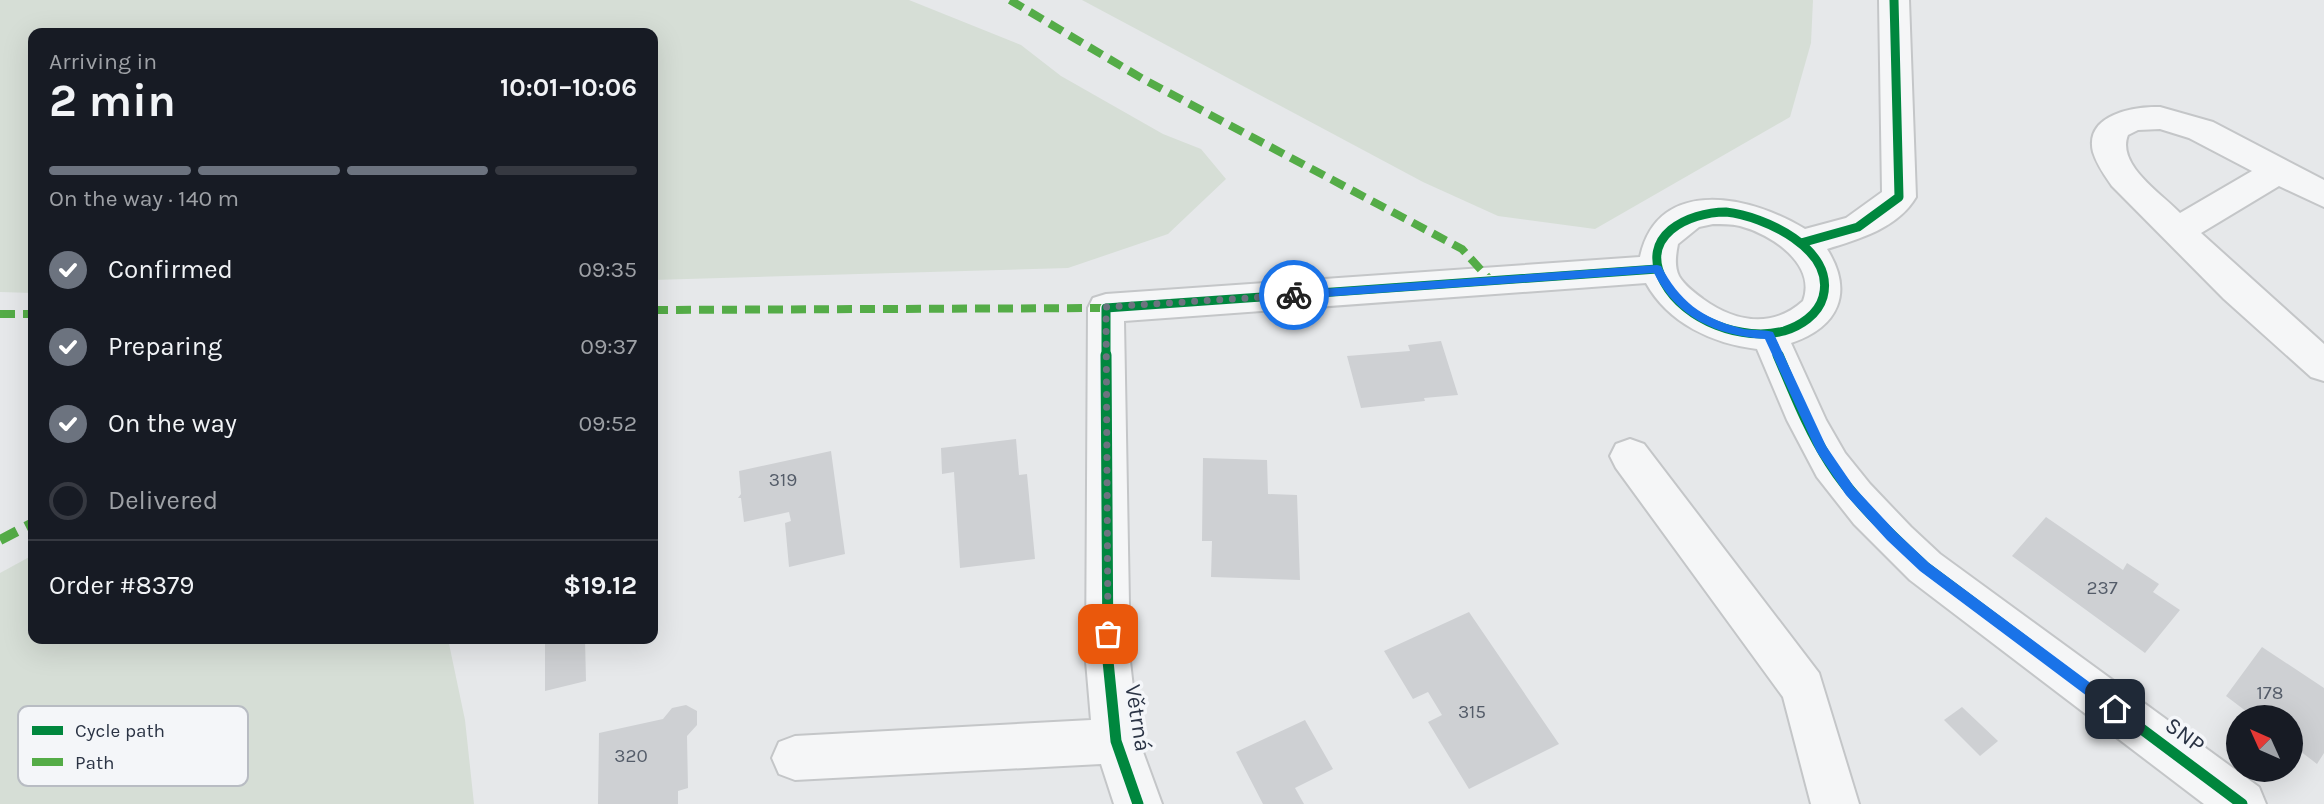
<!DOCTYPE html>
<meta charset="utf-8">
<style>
:root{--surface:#171b24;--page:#242831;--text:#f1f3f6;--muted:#9ea1a6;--line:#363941;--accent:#6c737f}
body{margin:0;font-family:Karla,sans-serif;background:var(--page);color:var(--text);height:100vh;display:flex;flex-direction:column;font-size:26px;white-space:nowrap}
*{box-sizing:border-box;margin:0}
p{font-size:23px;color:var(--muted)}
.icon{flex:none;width:38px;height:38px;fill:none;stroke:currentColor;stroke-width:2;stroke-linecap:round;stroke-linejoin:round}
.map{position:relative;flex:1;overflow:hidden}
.panel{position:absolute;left:28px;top:28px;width:630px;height:616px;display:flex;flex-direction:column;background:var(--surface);border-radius:14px;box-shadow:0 7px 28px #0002}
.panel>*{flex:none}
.needle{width:46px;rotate:315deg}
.controls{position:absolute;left:2226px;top:705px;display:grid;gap:14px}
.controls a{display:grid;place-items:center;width:77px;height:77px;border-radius:50%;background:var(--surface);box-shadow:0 7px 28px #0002;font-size:35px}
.pin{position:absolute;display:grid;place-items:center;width:60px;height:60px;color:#fff;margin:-30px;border-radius:14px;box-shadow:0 4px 10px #0006}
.courier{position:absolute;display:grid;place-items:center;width:70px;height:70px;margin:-35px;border:5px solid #1a73e8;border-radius:50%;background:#fff;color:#222;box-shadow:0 2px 9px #0007}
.headline em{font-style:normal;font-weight:700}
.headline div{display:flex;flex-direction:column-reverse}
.headline{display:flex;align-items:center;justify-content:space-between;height:119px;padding:0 21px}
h1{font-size:46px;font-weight:700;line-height:52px}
.bar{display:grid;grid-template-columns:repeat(4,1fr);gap:10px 7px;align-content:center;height:84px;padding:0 21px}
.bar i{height:9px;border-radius:5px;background:var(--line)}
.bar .selected{background:var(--accent)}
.bar p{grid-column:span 4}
.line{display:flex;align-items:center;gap:18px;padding:0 21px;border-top:2px solid var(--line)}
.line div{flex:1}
ol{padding:0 21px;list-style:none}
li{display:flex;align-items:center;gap:21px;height:77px}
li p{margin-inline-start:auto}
li .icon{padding:7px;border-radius:50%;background:var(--accent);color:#fff;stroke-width:4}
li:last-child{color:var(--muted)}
li i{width:38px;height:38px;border:4px solid var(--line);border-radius:50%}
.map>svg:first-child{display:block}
</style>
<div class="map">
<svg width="2324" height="804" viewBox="0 0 2324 804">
<rect width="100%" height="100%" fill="#e6e8ea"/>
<g fill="#d6ded6">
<path d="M0,0H909L1021,45L1061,76L1163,134L1201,149L1226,179L1168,234L1068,268L653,280V33H33V293L0,292Z"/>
<path d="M1082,0H1813L1811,43L1790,117L1595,229L1498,216L1423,182Z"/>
<path d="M33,555V639H448L465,720L474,804H0V573Z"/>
</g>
<g fill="#ced0d3">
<path d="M1441,341L1458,395L1424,398L1425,401L1361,408L1347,356L1410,351L1408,345Z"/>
<path d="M1016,439L1019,475L1027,474L1035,559L960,568L954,472L942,474L941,448Z"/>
<path d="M831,451L845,554L789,567L785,523L791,521L789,512L744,522L741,498H738L741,494L739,471Z"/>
<path d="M1203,458L1267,460L1268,494L1297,495L1300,580L1211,577L1212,541H1202Z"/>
<path d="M2046,517L2123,570L2127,563L2159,584L2153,592L2180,610L2145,653L2012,556Z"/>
<path d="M1469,612L1559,744L1469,789L1428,722L1442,715L1428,692L1413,699L1384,651Z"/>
<path d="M545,639H585L586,681L545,691Z"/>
<path d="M2262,647L2324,688V753L2317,764L2291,744V718H2255L2226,696Z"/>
<path d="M686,705L697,711V725L687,736L688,788L678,791V804H598L599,733L663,719L672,708Z"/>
<path d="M1962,707L1998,741L1980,756L1944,720Z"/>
<path d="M1305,720L1333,769L1295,788L1304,804H1263L1236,752Z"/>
</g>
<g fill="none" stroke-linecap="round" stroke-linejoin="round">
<defs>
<g id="street">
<path d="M1879,0H1909L1916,197C1898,228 1859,239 1827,249C1854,292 1839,327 1791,343L1826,420L1845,453L1870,484L1911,527L1940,554L2259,787L2266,804H2204L1910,580L1854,524L1817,477L1787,420L1757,349C1713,344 1668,323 1646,283L1124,321L1130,661L1139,741L1162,804H1114L1101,764L795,780L779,774L772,758L779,742L795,736L1091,720L1086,661L1088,308L1093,298L1106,294L1640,257C1658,174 1753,197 1805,229L1846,218L1882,192ZM1713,224C1722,224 1731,224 1740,226C1771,234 1817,264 1803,301C1772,329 1735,322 1703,299C1695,293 1684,285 1679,276C1674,266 1676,254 1678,244L1699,227Z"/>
<path d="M2160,107L2213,122L2324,180V207L2279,186L2201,233L2324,344V381L2311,377L2224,299L2112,186C2105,176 2097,165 2093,152C2084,115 2133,106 2160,107ZM2160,129L2189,138L2252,171L2180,213C2162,194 2116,165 2128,135L2138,130Z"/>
<path d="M1630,439L1644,444L1819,673L1859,804H1811L1783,697L1616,468L1610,456L1616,444Z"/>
</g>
</defs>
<use href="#street" stroke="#c4c6c8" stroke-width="4"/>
<use href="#street" fill="#f5f6f7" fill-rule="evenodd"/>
<g stroke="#54ac47" stroke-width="8" stroke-dasharray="15 8" stroke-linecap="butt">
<path d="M1010,0L1143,79L1462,249L1492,282"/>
<path d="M653,310L1106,308"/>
<path d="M0,314H33"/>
</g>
<path stroke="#54ac47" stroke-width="10" stroke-dasharray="19 10" stroke-linecap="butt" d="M0,540L33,523"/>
<defs>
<g id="cycleway-far1">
<path d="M1726,212C1764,216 1836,249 1823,297C1818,315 1800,326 1784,331C1743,342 1685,321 1664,282C1638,236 1688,212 1726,212Z"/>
<path d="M1801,243L1858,227L1899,197L1894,0"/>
<path d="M1769,335L1779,357"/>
<path d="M1106,357V308L1657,269"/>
</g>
<g id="cycleway">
<path d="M1106,355L1108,661L1116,741L1138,804"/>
<path d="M1778,355C1794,392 1808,429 1830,463C1855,502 1891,535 1925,567L2242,804"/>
</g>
</defs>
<use href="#cycleway-far1" stroke="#f4f6f9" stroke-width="12"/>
<use href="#cycleway" stroke="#f4f6f9" stroke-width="16"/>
<use href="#cycleway-far1" stroke="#00873e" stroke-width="9"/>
<use href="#cycleway" stroke="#00873e" stroke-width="11"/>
</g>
<path fill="#1a73e8" d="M1657,265L1661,266C1679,301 1702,318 1740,328C1750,331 1762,329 1773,332L1826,446L1854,487L1896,532L1929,563L2120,705V714H2111L1920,571L1887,540L1846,495L1817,452L1765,339C1717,336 1676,317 1654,273L1294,299L1288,295L1294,291Z"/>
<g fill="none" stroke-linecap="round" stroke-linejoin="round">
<path stroke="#6c737f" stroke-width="7" stroke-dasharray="0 12.6" d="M1108,634L1106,307L1294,295"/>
</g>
<g text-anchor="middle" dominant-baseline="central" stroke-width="7" stroke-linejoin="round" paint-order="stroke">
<g font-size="19" fill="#545c69">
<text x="783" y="480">319</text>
<text x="2102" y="588">237</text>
<text x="2270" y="693">178</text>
<text x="1472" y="712">315</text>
<text x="631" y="756">320</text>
</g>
<g font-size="23" fill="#2b3445" stroke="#f4f6f9">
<text transform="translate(1138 718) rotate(81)">Větrná</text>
<text transform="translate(2185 735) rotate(37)">SNP</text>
</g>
</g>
<rect x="18" y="706" width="230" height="80" rx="10" fill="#f4f6f9" stroke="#b8bcc3" stroke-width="2"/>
<rect x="32" y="726" width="31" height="9" fill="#00873e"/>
<rect x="32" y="758" width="31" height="8" fill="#54ac47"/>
<g font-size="19" fill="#2b3445">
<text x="75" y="737">Cycle path</text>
<text x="75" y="769">Path</text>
</g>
</svg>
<div class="controls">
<a><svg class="needle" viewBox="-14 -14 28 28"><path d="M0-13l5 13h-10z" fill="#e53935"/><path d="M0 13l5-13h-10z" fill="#9ea1a6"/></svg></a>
</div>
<div class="pin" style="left:1108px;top:634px;background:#ea580c"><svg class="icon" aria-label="bag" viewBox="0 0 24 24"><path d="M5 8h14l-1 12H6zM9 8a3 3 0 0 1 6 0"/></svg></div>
<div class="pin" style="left:2115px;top:709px;background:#1f2937"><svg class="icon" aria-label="home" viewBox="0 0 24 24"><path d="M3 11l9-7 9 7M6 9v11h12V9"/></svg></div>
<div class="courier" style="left:1294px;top:295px"><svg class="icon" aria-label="bike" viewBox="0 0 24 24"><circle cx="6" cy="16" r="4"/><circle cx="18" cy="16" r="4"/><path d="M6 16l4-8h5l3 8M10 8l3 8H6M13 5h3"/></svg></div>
<section class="panel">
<div class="headline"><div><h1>2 min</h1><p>Arriving in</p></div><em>10:01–10:06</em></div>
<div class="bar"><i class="selected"></i><i class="selected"></i><i class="selected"></i><i></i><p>On the way · 140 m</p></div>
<ol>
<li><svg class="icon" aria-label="check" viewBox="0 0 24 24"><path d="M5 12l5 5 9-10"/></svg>Confirmed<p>09:35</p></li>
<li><svg class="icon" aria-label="check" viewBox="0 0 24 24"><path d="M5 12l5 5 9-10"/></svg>Preparing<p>09:37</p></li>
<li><svg class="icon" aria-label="check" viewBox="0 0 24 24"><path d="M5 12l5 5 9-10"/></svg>On the way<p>09:52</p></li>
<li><i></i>Delivered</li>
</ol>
<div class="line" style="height:91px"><div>Order #8379</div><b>$19.12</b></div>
</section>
</div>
